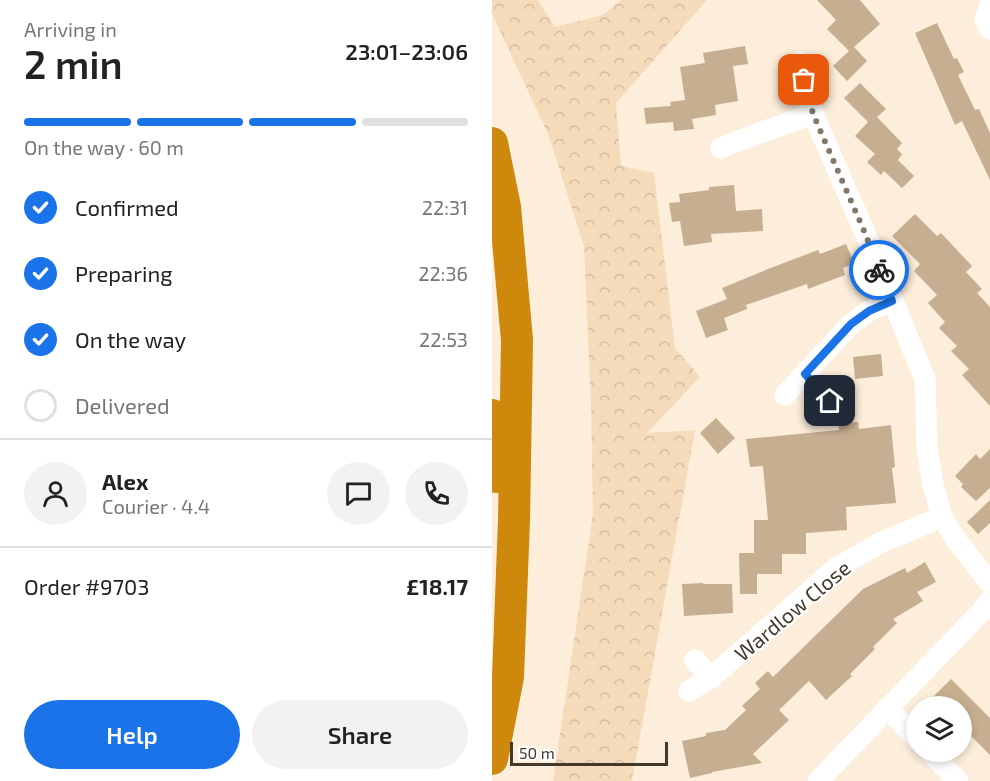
<!DOCTYPE html>
<meta charset="utf-8">
<style>
:root{--surface:#fff;--page:#f2f2f2;--text:#222;--muted:#767676;--line:#e0e0e0;--accent:#1a73e8}
body{margin:0;font-family:"Exo 2",sans-serif;background:var(--page);color:var(--text);height:100vh;display:flex;flex-direction:column;font-size:22px;white-space:nowrap}
*{box-sizing:border-box;margin:0}
p{font-size:20px;color:var(--muted)}
.icon{flex:none;width:33px;height:33px;fill:none;stroke:currentColor;stroke-width:2;stroke-linecap:round;stroke-linejoin:round}
.map{position:relative;flex:1;overflow:hidden}
.drawer{display:flex;flex-direction:column;background:var(--surface);width:492px}
.drawer>*{flex:none}
.controls{position:absolute;left:414px;top:696px;display:grid;gap:12px}
.controls a{display:grid;place-items:center;width:66px;height:66px;border-radius:50%;background:var(--surface);box-shadow:0 3px 9px #0003;font-size:30px}
.scale{position:absolute;left:18px;bottom:15px;width:158px;box-sizing:border-box;padding-left:6px;border:3px solid #42382c;border-top:0;font-size:16px;line-height:21px;white-space:nowrap;color:#42382c;-webkit-text-stroke:4px #fff;paint-order:stroke}
.pin{position:absolute;display:grid;place-items:center;width:51px;height:51px;color:#fff;margin:-26px;border-radius:12px;box-shadow:0 3px 9px #0006}
.courier{position:absolute;display:grid;place-items:center;width:60px;height:60px;margin:-30px;border:4px solid #1a73e8;border-radius:50%;background:#fff;color:#222;box-shadow:0 2px 8px #0007}
.summary em{font-style:normal;font-weight:600}
.summary div{display:flex;flex-direction:column-reverse}
.summary{display:flex;align-items:center;justify-content:space-between;height:102px;padding:0 24px}
h1{font-size:39px;font-weight:600;line-height:45px}
.bar{display:grid;grid-template-columns:repeat(4,1fr);gap:9px 6px;align-content:center;height:72px;padding:0 24px}
.bar i{height:8px;border-radius:4px;background:var(--line)}
.bar .active{background:var(--accent)}
.bar p{grid-column:span 4}
.line{display:flex;align-items:center;gap:15px;padding:0 24px;border-top:2px solid var(--line)}
.line div{flex:1}
.round{display:grid;place-items:center;flex:none;width:63px;height:63px;border-radius:32px;background:var(--page)}
ol{padding:0 24px;list-style:none}
li{display:flex;align-items:center;gap:18px;height:66px}
li p{margin-inline-start:auto}
li .icon{padding:6px;border-radius:50%;background:var(--accent);color:#fff;stroke-width:4}
li:last-child{color:var(--muted)}
li i{width:33px;height:33px;border:3px solid var(--line);border-radius:50%}
.primary-button{display:flex;gap:12px;margin-top:auto;padding:12px 24px}
.primary-button a{flex:1;height:69px;border-radius:36px;background:var(--accent);color:#fff;font-size:24px;font-weight:600;line-height:69px;text-align:center}
.primary-button a+a{background:var(--page);color:var(--text)}
main{display:flex;flex:1;min-height:0}
.map>svg:first-child{display:block}
</style>
<main>
<section class="drawer">
<div class="summary"><div><h1>2 min</h1><p>Arriving in</p></div><em>23:01–23:06</em></div>
<div class="bar"><i class="active"></i><i class="active"></i><i class="active"></i><i></i><p>On the way · 60 m</p></div>
<ol>
<li><svg class="icon" aria-label="check" viewBox="0 0 24 24"><path d="M5 12l5 5 9-10"/></svg>Confirmed<p>22:31</p></li>
<li><svg class="icon" aria-label="check" viewBox="0 0 24 24"><path d="M5 12l5 5 9-10"/></svg>Preparing<p>22:36</p></li>
<li><svg class="icon" aria-label="check" viewBox="0 0 24 24"><path d="M5 12l5 5 9-10"/></svg>On the way<p>22:53</p></li>
<li><i></i>Delivered</li>
</ol>
<div class="line" style="height:108px"><a class="round"><svg class="icon" aria-label="person" viewBox="0 0 24 24"><circle cx="12" cy="8" r="4"/><path d="M4 21q1-7 8-7t8 7"/></svg></a><div><b>Alex</b><p>Courier · 4.4</p></div><a class="round"><svg class="icon" aria-label="chat" viewBox="0 0 24 24"><path d="M4 5h16v11H9l-5 4z"/></svg></a><a class="round"><svg class="icon" aria-label="phone" viewBox="0 0 24 24"><path d="M5 4h4l2 5-3 2q2 4 5 5l2-3 5 2v4C11 20 4 13 5 4z"/></svg></a></div>
<div class="line" style="height:78px"><div>Order #9703</div><b>£18.17</b></div>
<div class="primary-button"><a>Help</a><a>Share</a></div>
</section>
<div class="map">
<svg width="498" height="781" viewBox="0 0 498 781">
<defs>
<pattern id="forest-crowns" width="20" height="18" patternUnits="userSpaceOnUse" patternTransform="scale(1.5)"><rect width="20" height="18" fill="#f6dbbb"/><path d="M2 6a3 3 0 1 1 6 0M12 15a3 3 0 1 1 6 0" fill="none" stroke="#d4bda1"/></pattern>
</defs>
<rect width="100%" height="100%" fill="#fdeedb"/>
<path fill="url(#forest-crowns)" d="M0,0H46L63,27L111,15L129,0H215L124,103L129,166L162,173L183,348L208,377L155,433L203,430L140,781H61L101,514L99,405L92,246L56,134L0,14Z"/>
<g fill="#c6ae90">
<path d="M325,0H368L388,24L362,47L375,61L355,81L341,66L358,50L357,51L335,29L344,20Z"/>
<path d="M445,23L462,59L465,58L472,72L466,75L483,110L487,109L498,133V180L470,121L463,125L423,33Z"/>
<path d="M253,46L256,64L241,66L246,101L223,105L224,115L200,119L202,129L182,131L181,122L154,124L152,108L179,106L178,102L193,100L188,67L213,63L211,53Z"/>
<path d="M368,83L394,109L385,117L410,143L405,149L410,154L406,160L422,176L410,188L392,171L389,175L375,162L383,154L363,136L376,122L352,98Z"/>
<path d="M242,185L244,211L270,209L271,231L219,234L220,242L192,246L188,221L180,222L177,203L188,202L187,194L217,190V187Z"/>
<path d="M423,214L445,236L449,233L480,266L474,272L490,289L485,293L498,307V406L470,375L477,369L459,351L465,346L447,328L453,322L436,303L445,295L422,271L428,264L400,236Z"/>
<path d="M354,244L362,263L351,268L353,275L316,289L315,284L254,305L255,309L232,318L236,330L214,338L204,311L235,299L230,288L276,269L326,250L328,254Z"/>
<path d="M389,354L391,376L363,379L361,357Z"/>
<path d="M224,418L243,438L226,454L208,433Z"/>
<path d="M366,422L367,429L399,425L403,467L400,468L404,503L354,507L355,530L314,533V554H290V574H265V594H248L247,553H262V520H276L271,466L258,467L254,439L347,430L346,423Z"/>
<path d="M498,449V488L484,501L469,487L471,484L463,476L484,454L488,459Z"/>
<path d="M498,500V523L486,534L475,522Z"/>
<path d="M433,562L444,582L425,592L431,601L401,619L405,623L381,647L383,649L358,674L360,676L334,700L317,681L287,710L297,720L261,754L270,763L220,772V773L198,778L190,741L214,736V733L233,730L254,710L250,706L268,689L263,683L276,671L281,677L371,589L413,568L415,573Z"/>
<path d="M211,583V584H240L241,613L192,616L190,584Z"/>
<path d="M459,679L498,718V755L470,727V706H449L440,698Z"/>
</g>
<g fill="none" stroke-linecap="round" stroke-linejoin="round">
<g stroke="#fff" stroke-width="21">
<path d="M498,6L493,19L498,29"/>
<path d="M308,62L321,114L373,233L433,379L435,448L441,484L450,517L464,540L498,583"/>
<path d="M229,148L267,133L321,114"/>
<path d="M313,374L338,401"/>
<path d="M293,395L359,324L377,311L400,301"/>
<path d="M203,660L219,678"/>
<path d="M197,691L219,678L344,568L390,542L450,517"/>
<path d="M395,708L424,738"/>
<path d="M438,752L466,781"/>
<path d="M326,781L490,611L498,600"/>
</g>
<g stroke="#ce880c" stroke-width="32">
<path d="M0,143L13,207L25,340L22,520L16,677L0,759"/>
<path d="M0,415L4,477"/>
</g>
</g>
<g fill="none" stroke-linecap="round" stroke-linejoin="round">
<path stroke="#837869" stroke-width="6" stroke-dasharray="0 10.8" d="M312,80L321,114L373,233L387,270"/>
<path stroke="#1a73e8" stroke-width="8" d="M338,401L313,374L359,324L377,311L400,301L387,270"/>
</g>
<g text-anchor="middle" dominant-baseline="central" stroke-width="4.5" stroke-linejoin="round" paint-order="stroke">
<g font-size="21" fill="#42382c" stroke="#fff">
<text transform="translate(300 610) rotate(-40)">Wardlow Close</text>
</g>
</g>
</svg>
<div class="controls">
<a><svg class="icon" aria-label="layers" viewBox="0 0 24 24"><path d="M12 4l9 5-9 5-9-5zM3 14l9 5 9-5"/></svg></a>
</div>
<div class="scale">50 m</div>
<div class="pin" style="left:312px;top:80px;background:#ea580c"><svg class="icon" aria-label="bag" viewBox="0 0 24 24"><path d="M5 8h14l-1 12H6zM9 8a3 3 0 0 1 6 0"/></svg></div>
<div class="pin" style="left:338px;top:401px;background:#1f2937"><svg class="icon" aria-label="home" viewBox="0 0 24 24"><path d="M3 11l9-7 9 7M6 9v11h12V9"/></svg></div>
<div class="courier" style="left:387px;top:270px"><svg class="icon" aria-label="bike" viewBox="0 0 24 24"><circle cx="6" cy="16" r="4"/><circle cx="18" cy="16" r="4"/><path d="M6 16l4-8h5l3 8M10 8l3 8H6M13 5h3"/></svg></div>
</div>
</main>
